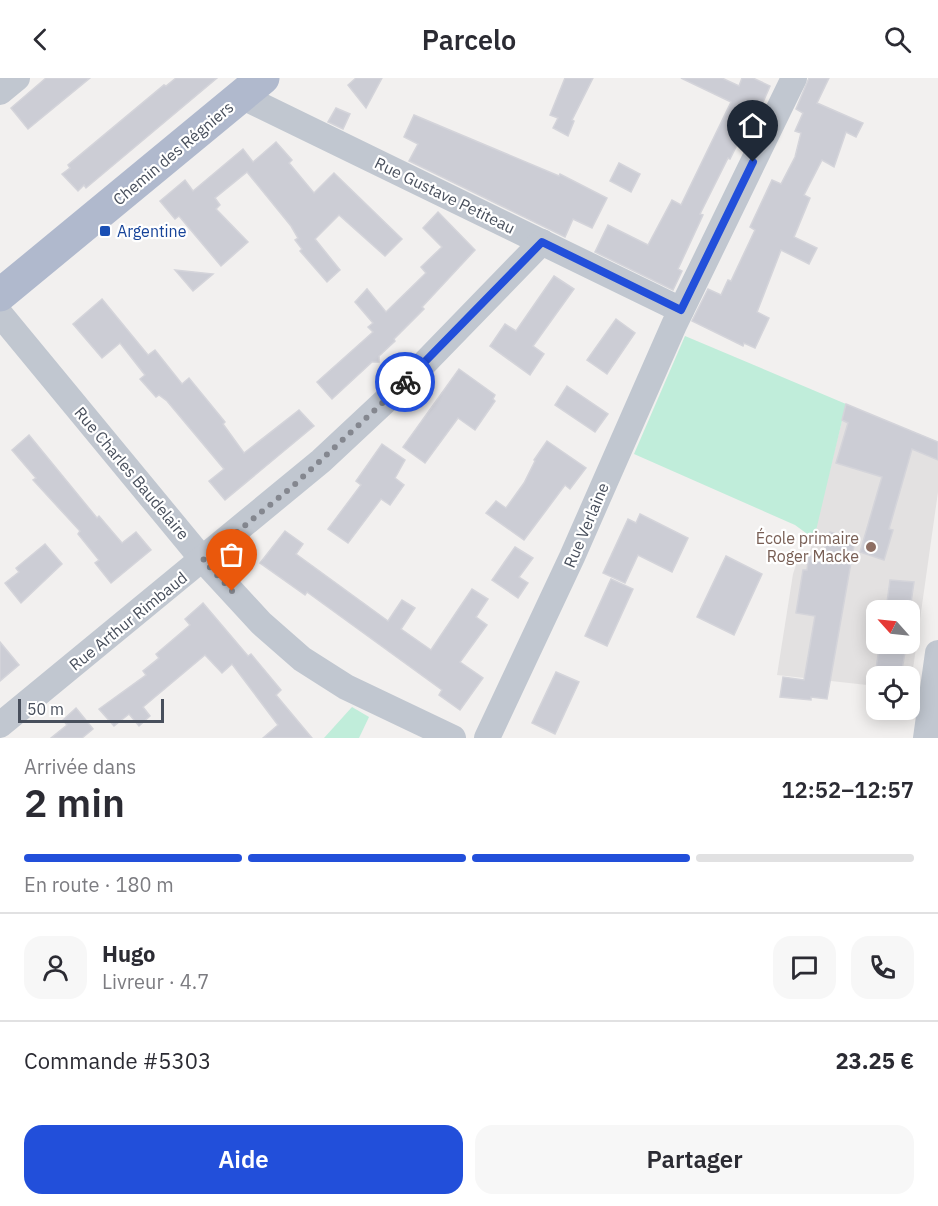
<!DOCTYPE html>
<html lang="fr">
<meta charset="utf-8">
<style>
:root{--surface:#fff;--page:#f7f7f7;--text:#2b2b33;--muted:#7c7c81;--line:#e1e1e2;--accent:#224fda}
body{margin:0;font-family:"IBM Plex Sans",sans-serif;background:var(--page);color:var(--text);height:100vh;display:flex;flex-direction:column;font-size:22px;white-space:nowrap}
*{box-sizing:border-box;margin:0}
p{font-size:20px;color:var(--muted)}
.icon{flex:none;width:33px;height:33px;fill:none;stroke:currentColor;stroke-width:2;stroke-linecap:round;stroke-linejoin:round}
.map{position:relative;height:660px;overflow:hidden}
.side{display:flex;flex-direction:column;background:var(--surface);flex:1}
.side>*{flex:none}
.needle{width:39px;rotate:297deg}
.controls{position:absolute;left:866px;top:522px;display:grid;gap:12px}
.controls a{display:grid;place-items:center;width:54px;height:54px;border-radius:12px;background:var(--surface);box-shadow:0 3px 15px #0003;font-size:30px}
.scale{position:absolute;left:18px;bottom:15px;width:146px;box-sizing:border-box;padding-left:6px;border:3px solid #484f5c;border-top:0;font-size:16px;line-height:21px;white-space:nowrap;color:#484f5c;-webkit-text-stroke:4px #fff;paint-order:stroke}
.pin{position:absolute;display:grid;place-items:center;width:51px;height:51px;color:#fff;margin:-62px -26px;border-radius:50% 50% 50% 0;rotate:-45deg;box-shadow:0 0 6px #0007}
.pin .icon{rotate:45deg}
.courier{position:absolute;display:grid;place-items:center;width:60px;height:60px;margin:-30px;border:4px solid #224fda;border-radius:50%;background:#fff;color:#222;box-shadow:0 2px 8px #0007}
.overview em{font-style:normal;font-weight:600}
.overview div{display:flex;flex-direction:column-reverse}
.overview{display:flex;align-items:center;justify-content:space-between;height:102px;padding:0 24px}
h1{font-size:39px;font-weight:600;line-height:45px}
.bar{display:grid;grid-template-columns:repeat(4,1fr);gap:9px 6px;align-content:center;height:72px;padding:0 24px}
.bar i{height:8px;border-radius:4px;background:var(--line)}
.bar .selected{background:var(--accent)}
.bar p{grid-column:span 4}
.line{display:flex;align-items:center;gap:15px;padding:0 24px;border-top:2px solid var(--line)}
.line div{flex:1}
.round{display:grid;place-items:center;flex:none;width:63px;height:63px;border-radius:18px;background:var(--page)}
.primary-button{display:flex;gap:12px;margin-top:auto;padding:12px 24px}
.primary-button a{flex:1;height:69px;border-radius:18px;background:var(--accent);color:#fff;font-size:24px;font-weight:600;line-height:69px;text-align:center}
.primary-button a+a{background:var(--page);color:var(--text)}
header{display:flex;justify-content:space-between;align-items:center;height:78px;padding:0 24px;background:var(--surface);font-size:27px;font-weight:600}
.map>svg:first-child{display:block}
</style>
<header><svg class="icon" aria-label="back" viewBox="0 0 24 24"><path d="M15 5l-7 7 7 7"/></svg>Parcelo<svg class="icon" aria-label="search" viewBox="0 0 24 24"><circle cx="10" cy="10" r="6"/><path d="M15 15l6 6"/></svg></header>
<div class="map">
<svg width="938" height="660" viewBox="0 0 938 660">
<rect width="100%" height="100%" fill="#f2f0ef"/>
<path fill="#e3e1e1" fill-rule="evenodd" d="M846,326L938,364V414L910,612L909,598H876V608L777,597L793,496L798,481L809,477ZM876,532H909V566H876Z"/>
<g fill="#c0edda">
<path d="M685,258L846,326L814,461L795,447L634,376Z"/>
<path d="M352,629L369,639L359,660H324Z"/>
</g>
<g fill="#cccdd5" stroke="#d4d4da" stroke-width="1.5">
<path d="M46,0H90L28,51L11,30Z"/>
<path d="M176,0H217L86,110L84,107L78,113L62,96L70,90L68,87L164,7L166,8Z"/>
<path d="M356,0H382L366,30L348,7Z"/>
<path d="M565,0H593L572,42L574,43L568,58L553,50L558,40L550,37Z"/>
<path d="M681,0H722L739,8L742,0H753L770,8L761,29L757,27L730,81L728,80L700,136L703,137L678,191L682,193L673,212L595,174L608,147L648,167L672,122L681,127L731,24Z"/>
<path d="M809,0H829L817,25L863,45L856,59L846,54L834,89L822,82L804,117L810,120L794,159L817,170L809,186L781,172L757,234L769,240L755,270L744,265L743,268L692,243L708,211L721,217L728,202L731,203L755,152L750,149L772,102L781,106L795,79L801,55L795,53L803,35L796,31Z"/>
<path d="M336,30L350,36L343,51L328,44Z"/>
<path d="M414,37L559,98L560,96L607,120L592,150L573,141L565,159L409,83L418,66L404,59Z"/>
<path d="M276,64L292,82L289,85L314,115L334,95L402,161L385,178L339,137L315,161L340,192L327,204L300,173L302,171L295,162L298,160L291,148L247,94L215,120L220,127L216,131L248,164L221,188L179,138L175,141L160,123L185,102L193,113L243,71L253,84Z"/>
<path d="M619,85L640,96L631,114L610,103Z"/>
<path d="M438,134L475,172L422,229L424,231L394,261L395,263L379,278V284H372L332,321L317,304L373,254L368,249L373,245L355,224L367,211L386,234L426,195L421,189L442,169L423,150Z"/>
<path d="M175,192L213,196L193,213Z"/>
<path d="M554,198L574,211L533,268L544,276L530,297L490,268L505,246L516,253Z"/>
<path d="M102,221L148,277L155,272L182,306L189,300L225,344L223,346L244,375L299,332L314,348L225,422L209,403L224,391L167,323L159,317L156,319L140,301L145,297L120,265L102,280L73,246Z"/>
<path d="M616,241L635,255L607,296L587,282Z"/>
<path d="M459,291L495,317L493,321L495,323L475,352L458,340L425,385L403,369Z"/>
<path d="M567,308L608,336L595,354L555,327Z"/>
<path d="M846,326L938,364V382L912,371L889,451L893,452L884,482L860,474L882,399L836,385L848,345L842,342Z"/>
<path d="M29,357L97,440L99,438L122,465L136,454L151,472L111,505L95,485L99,482L78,456L80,453L33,402L36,400L12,372Z"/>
<path d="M547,363L586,390L570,411L565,407L524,462L486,435L496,423L506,430L524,405L535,383L534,382Z"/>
<path d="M382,366L405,382L395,400L404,407L390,427L381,421L348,465L328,451L361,407L356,403Z"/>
<path d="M640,436L688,460L672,494L638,477L625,505L603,495L628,441L636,445Z"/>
<path d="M285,453L303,466L296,476L388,543L402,522L415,530L401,551L431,572L472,511L488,521L476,539L487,547L460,584L483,600L460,632L439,617L442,612L307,514L305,517L260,485Z"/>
<path d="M830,454L855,462L827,621L811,619V622L780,619L783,599L804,602L815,538L796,535L803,492H807L809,477L822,479Z"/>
<path d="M45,466L62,486L21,525L5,505L19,494L16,490Z"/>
<path d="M515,469L533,480L519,499L528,505L518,520L492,502Z"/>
<path d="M726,478L762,496L734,557L697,539Z"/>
<path d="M611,501L633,511L607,568L585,558Z"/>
<path d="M890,502L914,504L910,532H886Z"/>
<path d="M203,525L248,578L251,576L281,612L276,617L312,660H263L278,647L232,586L222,595L205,577L143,629L150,638L139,648L129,636L114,648L99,631L146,597L143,593L159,580L156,576L190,547L185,541Z"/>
<path d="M0,564L19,587L0,603Z"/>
<path d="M879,570L905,574L901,598H875Z"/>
<path d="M556,594L579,604L555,656L532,645Z"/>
<path d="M76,630L93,651L82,660H51L67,647L63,642Z"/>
</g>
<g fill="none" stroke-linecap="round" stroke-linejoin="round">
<g stroke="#c1c7d0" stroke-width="26">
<path d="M0,14L17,0"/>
<path d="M241,18L681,232"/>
<path d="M0,236L203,482L261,545L302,581L346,609L453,660"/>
<path d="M0,647L321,383L411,299L542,164"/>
<path d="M487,660L572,479L674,247L794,0"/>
<path d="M926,660L938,575"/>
</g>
<path stroke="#b0b9cd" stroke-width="33" d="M0,217L263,0"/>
</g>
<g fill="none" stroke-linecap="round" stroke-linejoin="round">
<path stroke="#84878f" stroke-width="6" stroke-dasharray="0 10.8" d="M232,513L203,482L293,408L405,304"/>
<path stroke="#224fda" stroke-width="8" d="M405,304L542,164L681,232L753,84"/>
</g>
<rect fill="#1a4fb4" stroke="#fff" stroke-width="2" x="99" y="147" width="12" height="12" rx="3"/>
<circle fill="#8d6e63" stroke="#fff" stroke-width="2" cx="871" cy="469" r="6"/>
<g text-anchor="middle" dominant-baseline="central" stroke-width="4.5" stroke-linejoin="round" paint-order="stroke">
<g font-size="16" fill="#484f5c" stroke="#fff">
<text transform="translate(173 75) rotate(-40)">Chemin des Régniers</text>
<text transform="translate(445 117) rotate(26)">Rue Gustave Petiteau</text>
<text transform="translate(132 395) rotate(50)">Rue Charles Baudelaire</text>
<text transform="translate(586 447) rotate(-67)">Rue Verlaine</text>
<text transform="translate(128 543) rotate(-39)">Rue Arthur Rimbaud</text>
</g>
<g font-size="16" fill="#164399" stroke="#fff" text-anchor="start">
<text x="117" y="153">Argentine</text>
</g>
<g font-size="16" fill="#785e54" stroke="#fff" text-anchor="end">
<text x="859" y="460">École primaire<tspan x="859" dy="18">Roger Macke</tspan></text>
</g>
</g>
</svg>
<div class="controls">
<a><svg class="needle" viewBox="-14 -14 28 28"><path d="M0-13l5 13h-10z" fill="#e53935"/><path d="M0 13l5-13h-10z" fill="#7c7c81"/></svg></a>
<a><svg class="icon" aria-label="locate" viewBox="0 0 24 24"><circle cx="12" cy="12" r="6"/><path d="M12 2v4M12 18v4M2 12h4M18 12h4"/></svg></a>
</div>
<div class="scale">50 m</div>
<div class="pin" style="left:232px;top:513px;background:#ea580c"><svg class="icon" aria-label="bag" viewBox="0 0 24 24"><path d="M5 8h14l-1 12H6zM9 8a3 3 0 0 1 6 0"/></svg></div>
<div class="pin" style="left:753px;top:84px;background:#1f2937"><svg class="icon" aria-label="home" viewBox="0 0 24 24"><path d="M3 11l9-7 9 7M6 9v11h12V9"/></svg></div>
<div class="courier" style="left:405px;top:304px"><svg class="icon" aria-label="bike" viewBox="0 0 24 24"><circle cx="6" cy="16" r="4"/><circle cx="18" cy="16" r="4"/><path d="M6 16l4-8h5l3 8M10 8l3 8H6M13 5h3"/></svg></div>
</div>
<section class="side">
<div class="overview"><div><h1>2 min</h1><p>Arrivée dans</p></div><em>12:52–12:57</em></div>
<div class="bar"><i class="selected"></i><i class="selected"></i><i class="selected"></i><i></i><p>En route · 180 m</p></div>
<div class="line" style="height:108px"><a class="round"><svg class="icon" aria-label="person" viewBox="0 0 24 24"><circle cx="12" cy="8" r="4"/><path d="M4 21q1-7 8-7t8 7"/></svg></a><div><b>Hugo</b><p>Livreur · 4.7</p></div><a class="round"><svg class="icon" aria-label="chat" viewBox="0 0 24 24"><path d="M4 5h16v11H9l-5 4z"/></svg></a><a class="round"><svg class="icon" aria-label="phone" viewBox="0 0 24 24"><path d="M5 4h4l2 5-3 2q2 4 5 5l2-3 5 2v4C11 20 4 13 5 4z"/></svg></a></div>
<div class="line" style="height:78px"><div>Commande #5303</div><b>23.25 €</b></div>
<div class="primary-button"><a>Aide</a><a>Partager</a></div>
</section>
